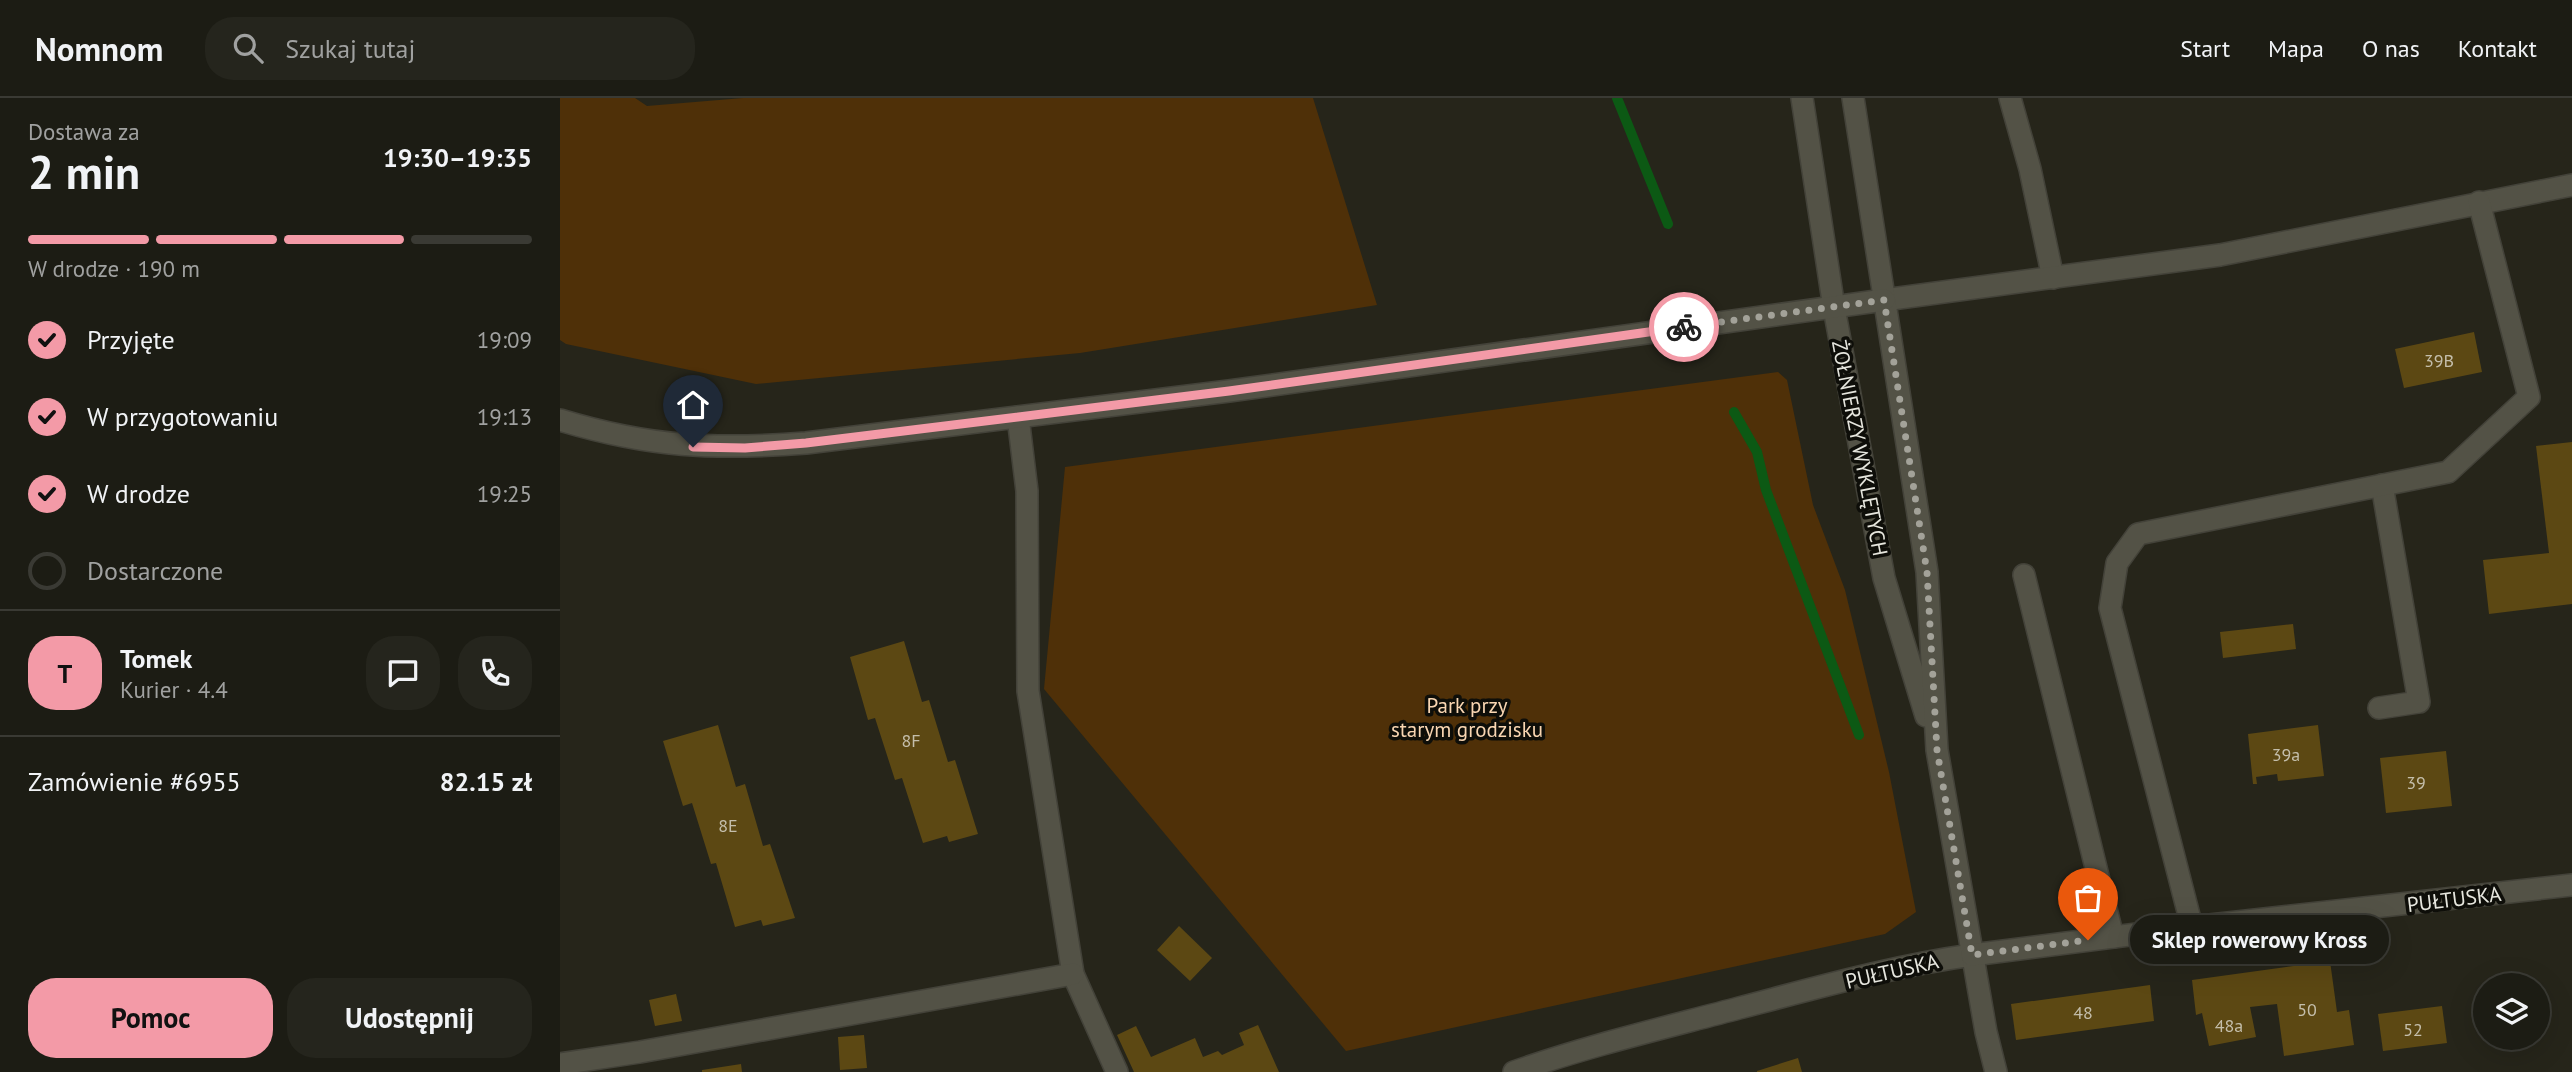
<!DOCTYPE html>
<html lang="pl">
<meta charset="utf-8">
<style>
:root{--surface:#1c1c14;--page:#25251d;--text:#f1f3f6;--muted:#a0a1a0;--line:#3a3a34;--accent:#f39aa7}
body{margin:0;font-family:"PT Sans",sans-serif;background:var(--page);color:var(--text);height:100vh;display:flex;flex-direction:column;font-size:26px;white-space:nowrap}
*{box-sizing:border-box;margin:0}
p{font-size:23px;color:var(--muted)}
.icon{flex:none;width:38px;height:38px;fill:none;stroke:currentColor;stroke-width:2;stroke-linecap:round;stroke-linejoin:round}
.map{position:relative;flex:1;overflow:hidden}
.sheet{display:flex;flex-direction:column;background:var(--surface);width:560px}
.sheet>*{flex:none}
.controls{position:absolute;left:1913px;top:875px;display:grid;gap:14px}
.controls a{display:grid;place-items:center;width:77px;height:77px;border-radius:50%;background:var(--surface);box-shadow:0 7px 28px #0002,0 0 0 2px var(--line);font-size:35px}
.pin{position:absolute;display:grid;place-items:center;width:60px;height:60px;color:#fff;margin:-72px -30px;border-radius:50% 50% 50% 0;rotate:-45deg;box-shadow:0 0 7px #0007}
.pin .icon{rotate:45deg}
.courier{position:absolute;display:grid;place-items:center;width:70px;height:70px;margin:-35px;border:5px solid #f39aa7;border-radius:50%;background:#fff;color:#222;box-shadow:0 2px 9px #0007}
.bubble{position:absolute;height:49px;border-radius:24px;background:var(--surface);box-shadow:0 7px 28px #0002,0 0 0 2px var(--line);font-size:23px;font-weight:800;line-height:49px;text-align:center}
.head em{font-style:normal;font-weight:800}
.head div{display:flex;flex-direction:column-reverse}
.head{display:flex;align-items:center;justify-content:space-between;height:119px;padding:0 28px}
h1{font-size:46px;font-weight:800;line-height:52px}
.bar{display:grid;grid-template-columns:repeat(4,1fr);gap:10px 7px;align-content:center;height:84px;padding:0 28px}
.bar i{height:9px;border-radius:5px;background:var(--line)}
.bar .selected{background:var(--accent)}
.bar p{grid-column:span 4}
.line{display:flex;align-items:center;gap:18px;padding:0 28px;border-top:2px solid var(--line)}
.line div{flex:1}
.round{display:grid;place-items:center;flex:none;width:74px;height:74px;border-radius:28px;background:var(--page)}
ol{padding:0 28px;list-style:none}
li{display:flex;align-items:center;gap:21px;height:77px}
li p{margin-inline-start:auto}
li .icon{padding:7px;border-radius:50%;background:var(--accent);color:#111;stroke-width:4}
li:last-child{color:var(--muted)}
li i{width:38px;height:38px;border:4px solid var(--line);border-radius:50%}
.button{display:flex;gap:14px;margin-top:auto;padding:14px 28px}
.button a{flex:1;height:80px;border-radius:28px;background:var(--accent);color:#111;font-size:28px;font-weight:800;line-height:80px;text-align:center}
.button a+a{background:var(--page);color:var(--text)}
header{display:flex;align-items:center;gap:42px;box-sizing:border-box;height:98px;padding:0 35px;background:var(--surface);border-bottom:2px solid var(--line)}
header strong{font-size:33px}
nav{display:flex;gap:38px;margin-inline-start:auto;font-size:24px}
.search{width:490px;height:63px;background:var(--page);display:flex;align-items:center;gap:18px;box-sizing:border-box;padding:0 24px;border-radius:28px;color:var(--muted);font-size:26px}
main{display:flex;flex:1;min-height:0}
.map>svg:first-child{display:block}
</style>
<header>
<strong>Nomnom</strong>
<div class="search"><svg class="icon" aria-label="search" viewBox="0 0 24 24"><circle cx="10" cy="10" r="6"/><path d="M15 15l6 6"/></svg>Szukaj tutaj</div>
<nav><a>Start</a><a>Mapa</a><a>O nas</a><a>Kontakt</a></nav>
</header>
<main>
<section class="sheet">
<div class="head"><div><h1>2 min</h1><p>Dostawa za</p></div><em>19:30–19:35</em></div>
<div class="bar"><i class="selected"></i><i class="selected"></i><i class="selected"></i><i></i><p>W drodze · 190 m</p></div>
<ol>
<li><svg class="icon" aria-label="check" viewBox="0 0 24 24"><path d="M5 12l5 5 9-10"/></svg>Przyjęte<p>19:09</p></li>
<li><svg class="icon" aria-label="check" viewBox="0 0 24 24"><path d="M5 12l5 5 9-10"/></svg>W przygotowaniu<p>19:13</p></li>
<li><svg class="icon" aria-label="check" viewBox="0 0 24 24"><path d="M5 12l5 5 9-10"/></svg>W drodze<p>19:25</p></li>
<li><i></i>Dostarczone</li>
</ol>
<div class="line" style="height:126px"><b class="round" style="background:var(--accent);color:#111">T</b><div><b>Tomek</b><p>Kurier · 4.4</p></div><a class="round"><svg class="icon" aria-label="chat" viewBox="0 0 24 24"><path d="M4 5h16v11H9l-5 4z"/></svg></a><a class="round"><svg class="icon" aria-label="phone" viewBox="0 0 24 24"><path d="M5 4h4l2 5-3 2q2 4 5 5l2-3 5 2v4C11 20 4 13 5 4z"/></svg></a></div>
<div class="line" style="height:91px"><div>Zamówienie #6955</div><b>82.15 zł</b></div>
<div class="button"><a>Pomoc</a><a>Udostępnij</a></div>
</section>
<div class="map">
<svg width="2012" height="974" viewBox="0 0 2012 974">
<rect width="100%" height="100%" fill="#26251a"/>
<g fill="#4f3008">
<path d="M0,0H75L87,8L183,0H753L817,207L520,255L196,286L6,246L0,242Z"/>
<path d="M1218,274L1227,282L1253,407L1285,492L1329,674L1356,814L1325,836L786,953L484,591L505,369Z"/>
</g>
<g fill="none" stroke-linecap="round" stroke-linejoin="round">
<g stroke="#0c5914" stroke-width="10">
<path d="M1057,0L1108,126"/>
<path d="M1174,314L1197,354L1206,392L1299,637"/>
</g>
</g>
<g fill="#5c4813">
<path d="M1914,234L1922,274L1844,290L1835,251Z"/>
<path d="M2012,344V506L1929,516L1923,462L1989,455L1976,348Z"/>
<path d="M1733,526L1736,551L1663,560L1660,534Z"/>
<path d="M344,543L362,604L369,602L388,664L395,662L418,736L389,744L387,738L363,745L342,680L335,682L315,620L308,622L290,559Z"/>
<path d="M158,627L176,689L185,686L203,748L210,746L235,820L203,828L201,822L175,829L156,765L151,766L132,705L123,708L103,643Z"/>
<path d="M1758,627L1764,678L1718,683L1717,676L1696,679L1697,686H1693L1688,636Z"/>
<path d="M1886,653L1892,708L1826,715L1820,660Z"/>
<path d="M619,828L652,860L630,883L597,852Z"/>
<path d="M1770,863L1777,914L1789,912L1794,947L1724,958L1717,906L1690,909L1696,939L1649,948L1642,915L1636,917L1632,882Z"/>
<path d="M1590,887L1594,923L1456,942L1451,906Z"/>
<path d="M116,896L122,923L95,928L89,902Z"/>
<path d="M1882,908L1887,945L1823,953L1818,916Z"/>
<path d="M698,927L719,974H574L557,937L576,928L591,959L635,940L643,959L658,953L662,957L684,947L679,935Z"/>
<path d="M304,937L307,970L280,972L278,939Z"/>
<path d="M1238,960L1242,974H1197V973Z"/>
<path d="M181,966L182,974H142V972Z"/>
</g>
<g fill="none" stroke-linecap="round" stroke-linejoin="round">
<defs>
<g id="service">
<path d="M1450,0L1470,71L1493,180"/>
<path d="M1324,202L1660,157L2012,87"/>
<path d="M458,319L467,393L468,593L513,876L557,974"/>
<path d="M1464,477L1553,839"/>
<path d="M1819,610L1859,604L1822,387"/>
<path d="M1632,829L1550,510L1557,465L1578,436L1888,374L1969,299L1919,104"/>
<path d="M0,966L80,954L513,876"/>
</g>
<path id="minor" d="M954,974C1027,948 1104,930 1179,910C1256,890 1333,868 1412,857"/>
<g id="tertiary">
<path d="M1242,0L1274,210L1324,480L1366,618"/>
<path d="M1293,0L1367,474L1377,652L1426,934L1436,974"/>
<path d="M0,322C89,349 154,352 246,345L669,293L1324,202"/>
<path d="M1412,857L1632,829L2012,787"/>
</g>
</defs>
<use href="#service" stroke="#434239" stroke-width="24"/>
<use href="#minor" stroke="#434239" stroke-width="24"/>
<use href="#tertiary" stroke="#434239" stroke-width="24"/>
<use href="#service" stroke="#535246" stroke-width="21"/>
<use href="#minor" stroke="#535246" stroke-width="21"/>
<use href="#tertiary" stroke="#535246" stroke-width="21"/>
</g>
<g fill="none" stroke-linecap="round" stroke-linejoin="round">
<path stroke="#a3a299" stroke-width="7" stroke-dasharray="0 12.6" d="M1124,229L1324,202L1367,474L1377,652L1412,857L1528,842"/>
<path stroke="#f39aa7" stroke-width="9" d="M133,349L185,350L246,345L669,293L1124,229"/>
</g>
<g text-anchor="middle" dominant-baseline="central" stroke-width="7" stroke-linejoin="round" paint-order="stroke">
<g font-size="18" fill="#c4beab">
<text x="1879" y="262">39B</text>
<text x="351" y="642">8F</text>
<text x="1726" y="656">39a</text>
<text x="1856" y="684">39</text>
<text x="168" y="727">8E</text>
<text x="1747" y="911">50</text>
<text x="1523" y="914">48</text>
<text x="1669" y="927">48a</text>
<text x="1853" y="931">52</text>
</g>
<g font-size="21" fill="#e6e6de" stroke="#0e0e09">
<text transform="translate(1300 350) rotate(79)">ŻOŁNIERZY WYKLĘTYCH</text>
<text transform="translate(1894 801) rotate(-7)">PUŁTUSKA</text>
<text transform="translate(1332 873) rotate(-13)">PUŁTUSKA</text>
</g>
<g font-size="21" fill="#f9d6b2" stroke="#0e0e09">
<text x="907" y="607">Park przy<tspan x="907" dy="24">starym grodzisku</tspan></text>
</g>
</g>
</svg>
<div class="controls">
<a><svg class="icon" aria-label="layers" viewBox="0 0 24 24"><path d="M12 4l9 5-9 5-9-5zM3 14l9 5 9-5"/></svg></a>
</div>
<div class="pin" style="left:1528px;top:842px;background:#ea580c"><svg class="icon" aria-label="bag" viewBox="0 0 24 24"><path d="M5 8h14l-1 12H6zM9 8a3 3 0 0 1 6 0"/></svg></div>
<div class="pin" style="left:133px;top:349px;background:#1f2937"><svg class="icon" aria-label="home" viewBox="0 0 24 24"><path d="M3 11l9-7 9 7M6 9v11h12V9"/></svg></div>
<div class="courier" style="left:1124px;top:229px"><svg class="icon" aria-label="bike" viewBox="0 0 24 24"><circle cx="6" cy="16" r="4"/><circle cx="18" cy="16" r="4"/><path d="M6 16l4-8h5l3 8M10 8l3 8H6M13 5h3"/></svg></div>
<div class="bubble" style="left:1570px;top:817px;width:259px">Sklep rowerowy Kross</div>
</div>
</main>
